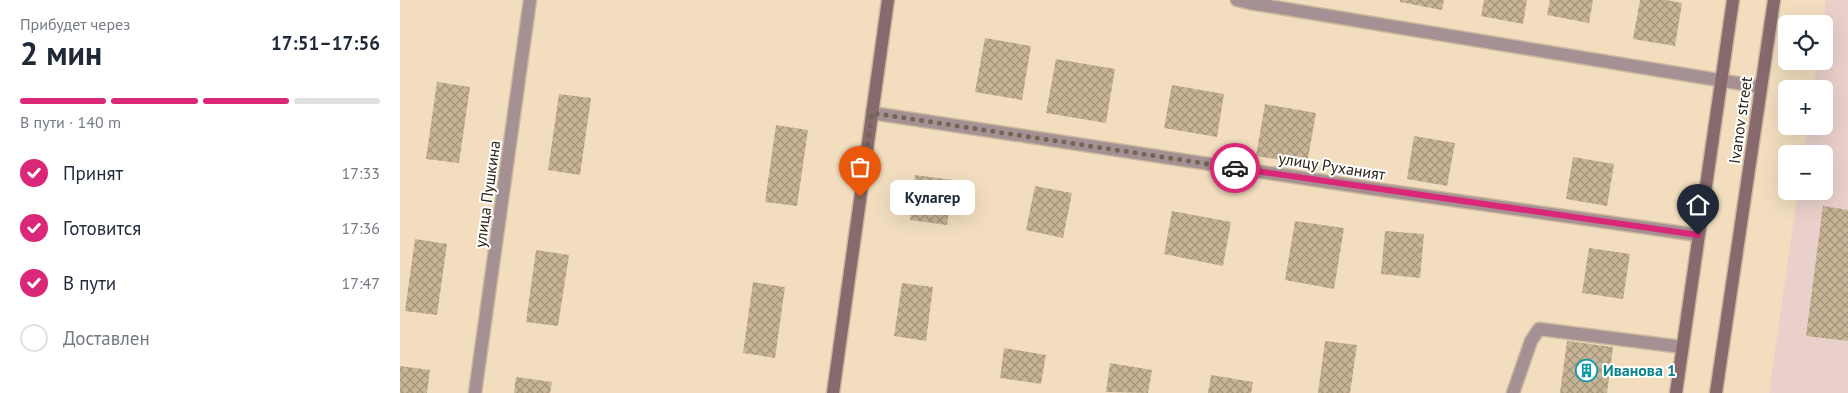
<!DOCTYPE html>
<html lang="ru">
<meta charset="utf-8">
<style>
:root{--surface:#fff;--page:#f6f6f7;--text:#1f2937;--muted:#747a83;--line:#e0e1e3;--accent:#db2777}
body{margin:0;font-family:"PT Sans",sans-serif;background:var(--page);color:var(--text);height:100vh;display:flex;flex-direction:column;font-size:19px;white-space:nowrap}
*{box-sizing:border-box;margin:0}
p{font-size:16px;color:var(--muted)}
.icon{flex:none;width:28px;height:28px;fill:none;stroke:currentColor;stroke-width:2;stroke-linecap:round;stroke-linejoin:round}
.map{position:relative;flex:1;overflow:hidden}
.side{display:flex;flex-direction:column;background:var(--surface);width:400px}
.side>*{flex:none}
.fabs{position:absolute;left:1378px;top:15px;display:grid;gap:10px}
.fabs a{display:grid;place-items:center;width:55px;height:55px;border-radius:8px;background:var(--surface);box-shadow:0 5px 20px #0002;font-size:25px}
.pin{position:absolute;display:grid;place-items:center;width:42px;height:42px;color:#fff;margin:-51px -21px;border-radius:50% 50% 50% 0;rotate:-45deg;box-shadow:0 0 5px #0007}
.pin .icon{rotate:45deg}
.courier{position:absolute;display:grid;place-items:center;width:50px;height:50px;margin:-25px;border:4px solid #db2777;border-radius:50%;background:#fff;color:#222;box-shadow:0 1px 6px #0007}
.bubble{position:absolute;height:35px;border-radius:8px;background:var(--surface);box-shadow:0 5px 20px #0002;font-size:16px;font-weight:700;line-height:35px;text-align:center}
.summary em{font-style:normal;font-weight:700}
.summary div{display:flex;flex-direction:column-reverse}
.summary{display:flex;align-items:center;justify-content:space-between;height:85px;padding:0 20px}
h1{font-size:32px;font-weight:700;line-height:38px}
.bar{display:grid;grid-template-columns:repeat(4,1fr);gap:8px 5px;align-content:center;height:60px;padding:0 20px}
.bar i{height:6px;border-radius:4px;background:var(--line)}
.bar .active{background:var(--accent)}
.bar p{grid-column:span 4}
ol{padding:0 20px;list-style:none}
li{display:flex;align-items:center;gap:15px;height:55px}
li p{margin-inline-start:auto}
li .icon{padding:5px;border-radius:50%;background:var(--accent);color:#fff;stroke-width:4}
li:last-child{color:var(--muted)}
li i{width:28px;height:28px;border:2px solid var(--line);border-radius:50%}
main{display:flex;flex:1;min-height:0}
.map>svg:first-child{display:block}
</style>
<main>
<section class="side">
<div class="summary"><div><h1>2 мин</h1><p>Прибудет через</p></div><em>17:51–17:56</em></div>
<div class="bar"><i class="active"></i><i class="active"></i><i class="active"></i><i></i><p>В пути · 140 m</p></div>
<ol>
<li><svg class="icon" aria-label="check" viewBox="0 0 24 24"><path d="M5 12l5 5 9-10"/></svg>Принят<p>17:33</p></li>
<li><svg class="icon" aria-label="check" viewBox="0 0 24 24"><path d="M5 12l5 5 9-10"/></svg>Готовится<p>17:36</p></li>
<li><svg class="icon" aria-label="check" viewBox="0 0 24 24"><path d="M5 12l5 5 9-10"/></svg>В пути<p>17:47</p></li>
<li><i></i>Доставлен</li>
</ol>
</section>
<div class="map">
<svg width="1448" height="393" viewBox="0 0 1448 393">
<defs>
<pattern id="building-cross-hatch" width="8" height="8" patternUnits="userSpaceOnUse" patternTransform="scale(1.25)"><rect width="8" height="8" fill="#c8b597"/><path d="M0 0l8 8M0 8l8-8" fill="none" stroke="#a3937a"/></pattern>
</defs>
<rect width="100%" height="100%" fill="#f2debf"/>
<path fill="#ead0cb" d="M1426,0H1448V393H1369L1398,191H1424V154H1404L1408,126H1424V89H1413L1417,61H1424L1423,24Z"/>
<g fill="url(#building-cross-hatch)">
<path d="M1000,0H1044L1042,10L1000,2Z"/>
<path d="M1084,0H1127L1123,24L1081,16Z"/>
<path d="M1150,0H1193L1189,23L1147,15Z"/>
<path d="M1240,0H1266L1282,3L1275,46L1233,39Z"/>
<path d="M585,38L631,46L622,100L575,92Z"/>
<path d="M656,59L715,69L706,123L646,113Z"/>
<path d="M37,82L70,87L59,163L26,159Z"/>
<path d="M772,85L824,94L817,137L764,128Z"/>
<path d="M159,94L191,98L180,175L148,170Z"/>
<path d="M865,104L916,113L907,164L856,156Z"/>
<path d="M376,125L408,130L397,206L365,202Z"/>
<path d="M1014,136L1055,143L1047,186L1007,179Z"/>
<path d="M1173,157L1214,164L1207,206L1166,199Z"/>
<path d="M515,175L553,180L547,225L510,220Z"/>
<path d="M635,186L672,193L663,238L626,230Z"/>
<path d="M1423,206L1448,210V341L1406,336Z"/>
<path d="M772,211L831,222L823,266L764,254Z"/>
<path d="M895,221L944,228L934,289L885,280Z"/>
<path d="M985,231L1024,234L1020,278L981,274Z"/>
<path d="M15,239L47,244L37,315L5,311Z"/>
<path d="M1189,248L1230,254L1223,299L1182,293Z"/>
<path d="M136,250L169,255L158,326L126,322Z"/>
<path d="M353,282L385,287L375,358L343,353Z"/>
<path d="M502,283L533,287L526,341L494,336Z"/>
<path d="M925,341L957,345L950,393H918Z"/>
<path d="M1167,341L1213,347L1207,393H1160Z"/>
<path d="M604,348L646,355L641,384L600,378Z"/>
<path d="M710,363L752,370L748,393L706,392Z"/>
<path d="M0,366L30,370L27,393H0Z"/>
<path d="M811,375L853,382L851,393H808Z"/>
<path d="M116,377L152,382L150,393H114Z"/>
</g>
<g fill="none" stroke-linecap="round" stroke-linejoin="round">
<defs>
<g id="lane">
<path d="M837,0L850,3V0"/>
<path d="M850,3L1361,87"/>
<path d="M1113,393L1131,341L1139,329L1282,347"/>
</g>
<g id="street">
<path d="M472,113L968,188L1298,235"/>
<path d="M75,393L130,0"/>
</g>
<g id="secondary">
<path d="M433,393L488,0"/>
<path d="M1276,393L1333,0"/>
<path d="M1316,393L1374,0"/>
</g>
</defs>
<use href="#lane" stroke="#cbb99e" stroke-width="15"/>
<use href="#street" stroke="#cbb99e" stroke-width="15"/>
<use href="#secondary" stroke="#cbb99e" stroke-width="15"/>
<use href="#lane" stroke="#a59093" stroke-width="12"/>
<use href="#street" stroke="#a59093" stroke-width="12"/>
<use href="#secondary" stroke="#88696e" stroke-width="12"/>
</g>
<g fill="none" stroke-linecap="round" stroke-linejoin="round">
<path stroke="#726654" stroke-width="5" stroke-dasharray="0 9" d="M460,197L472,113L835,168"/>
<path stroke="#db2777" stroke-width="6" d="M835,168L1298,235"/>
</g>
<defs>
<symbol id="building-ring" viewBox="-11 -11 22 22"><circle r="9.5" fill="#fff" stroke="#0f9aa8" stroke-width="1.5"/><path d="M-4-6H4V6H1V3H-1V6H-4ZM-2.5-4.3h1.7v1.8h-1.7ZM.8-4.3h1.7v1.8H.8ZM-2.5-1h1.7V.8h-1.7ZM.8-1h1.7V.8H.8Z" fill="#0f9aa8"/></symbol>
</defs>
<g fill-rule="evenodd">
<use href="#building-ring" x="1174" y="358" width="25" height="25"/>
</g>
<g text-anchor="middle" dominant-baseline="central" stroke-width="4" stroke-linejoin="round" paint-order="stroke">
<g font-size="16" fill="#2d261a" stroke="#fff">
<text transform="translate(1340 120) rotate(-82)">Ivanov street</text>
<text transform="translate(932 166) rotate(9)">улицу Руханият</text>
<text transform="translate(87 194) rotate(-82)">улица Пушкина</text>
</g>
<g font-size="16" font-weight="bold" fill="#0d838f" stroke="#fff" text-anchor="start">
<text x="1203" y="370">Иванова 1</text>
</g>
</g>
</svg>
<div class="fabs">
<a><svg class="icon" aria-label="locate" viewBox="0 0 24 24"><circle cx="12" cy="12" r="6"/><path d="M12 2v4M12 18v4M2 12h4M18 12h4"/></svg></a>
<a>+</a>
<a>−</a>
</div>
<div class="pin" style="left:460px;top:197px;background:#ea580c"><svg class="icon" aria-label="bag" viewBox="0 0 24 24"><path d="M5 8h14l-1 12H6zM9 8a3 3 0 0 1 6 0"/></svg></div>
<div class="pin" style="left:1298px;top:235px;background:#1f2937"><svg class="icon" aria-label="home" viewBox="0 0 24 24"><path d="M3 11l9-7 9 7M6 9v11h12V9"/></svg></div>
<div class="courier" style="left:835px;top:168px"><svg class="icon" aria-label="car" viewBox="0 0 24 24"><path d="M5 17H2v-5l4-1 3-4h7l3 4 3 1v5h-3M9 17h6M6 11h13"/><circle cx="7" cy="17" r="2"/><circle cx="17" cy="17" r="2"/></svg></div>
<div class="bubble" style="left:490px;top:180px;width:85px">Кулагер</div>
</div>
</main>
